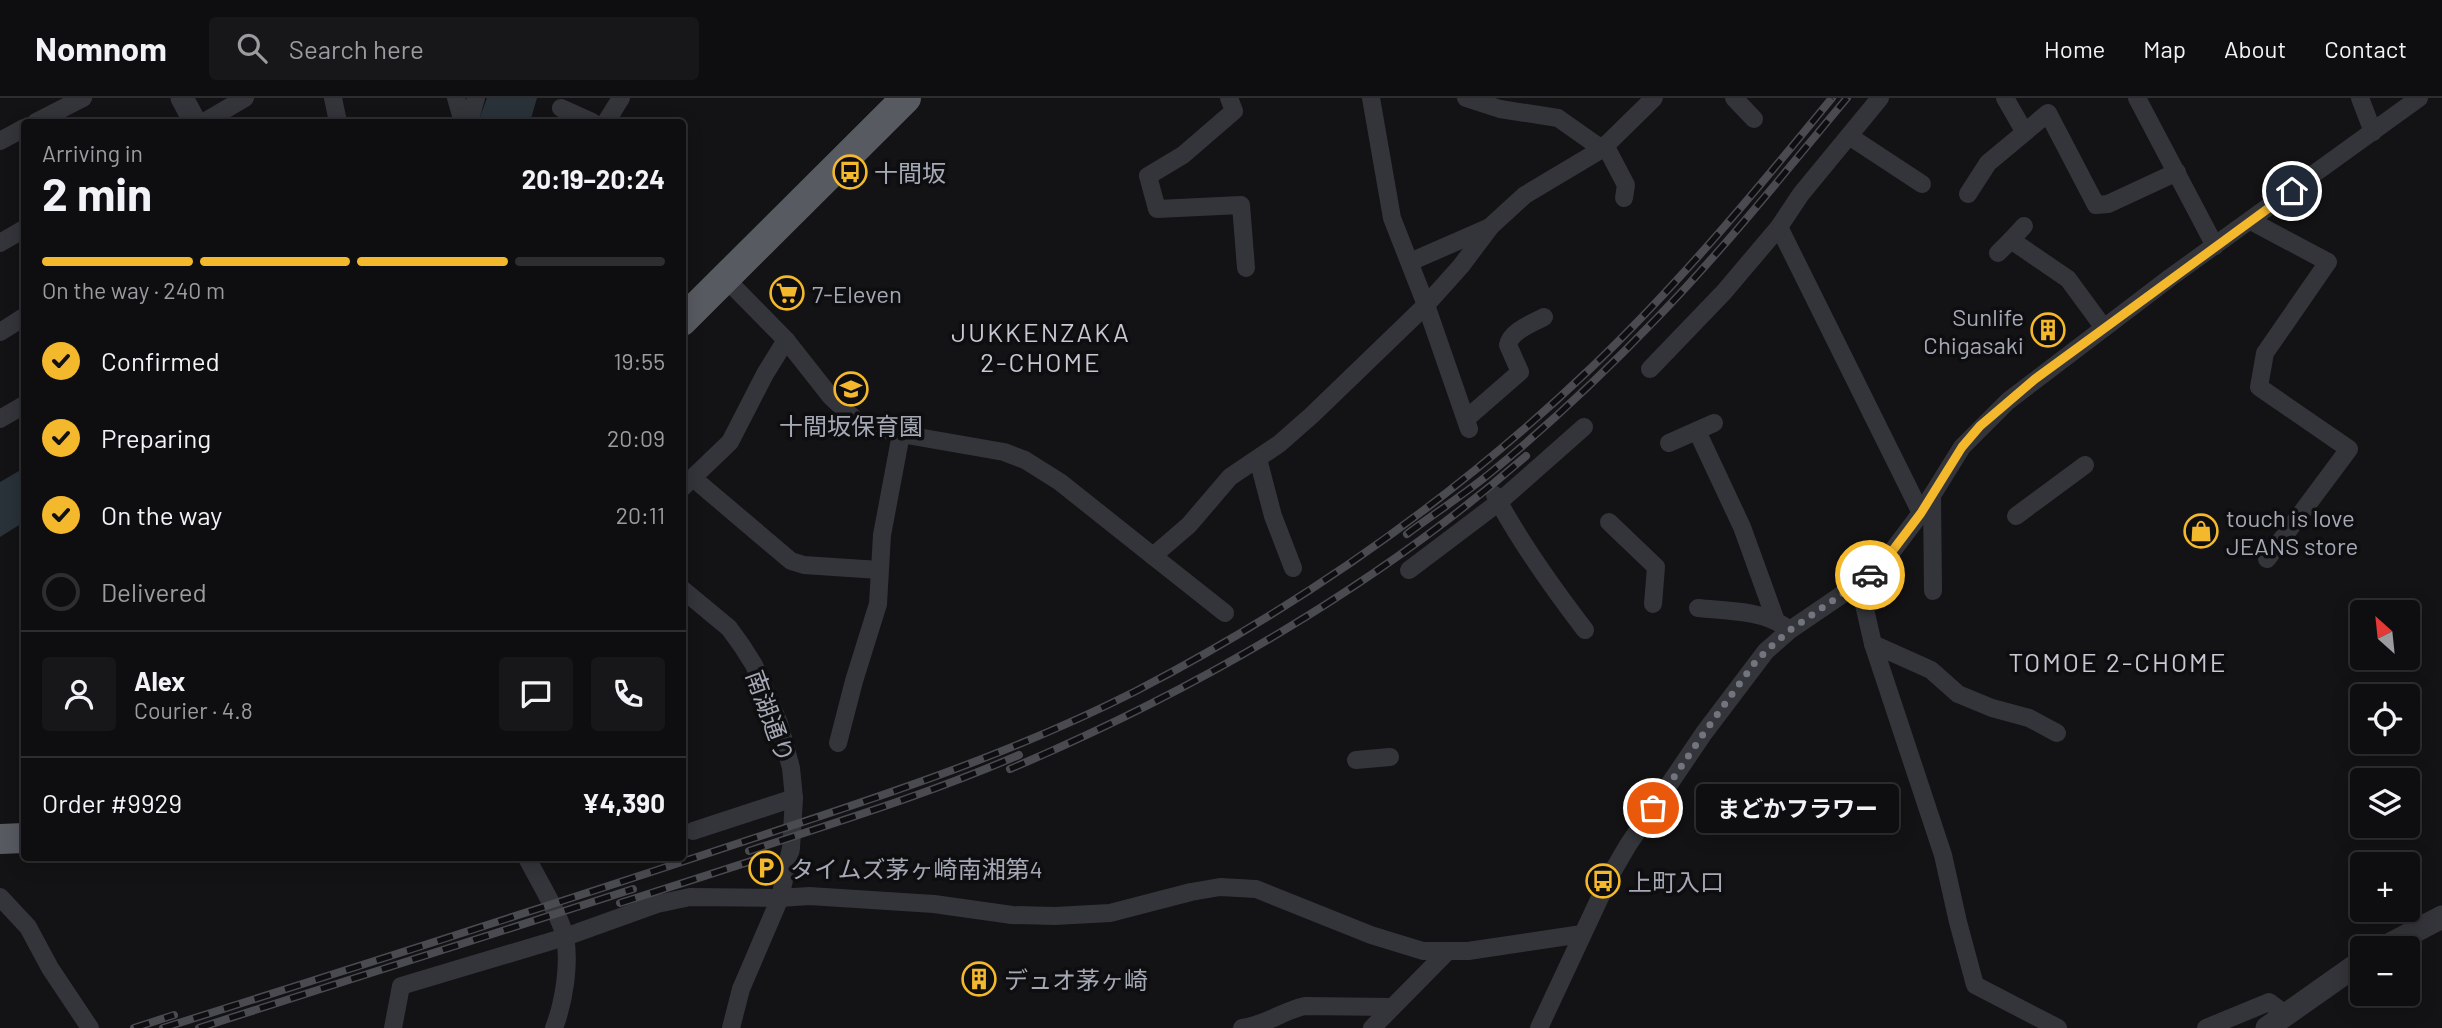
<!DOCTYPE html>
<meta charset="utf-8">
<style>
:root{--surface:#0e0e10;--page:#171719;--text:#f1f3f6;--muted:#9b9c9f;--line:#2e2e30;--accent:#f4b82d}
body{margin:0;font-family:Barlow,"Noto Sans JP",sans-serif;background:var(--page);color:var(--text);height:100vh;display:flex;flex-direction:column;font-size:26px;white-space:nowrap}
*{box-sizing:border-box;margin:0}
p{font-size:23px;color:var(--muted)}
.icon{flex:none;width:38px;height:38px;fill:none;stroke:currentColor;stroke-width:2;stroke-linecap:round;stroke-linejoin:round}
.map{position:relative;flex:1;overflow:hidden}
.side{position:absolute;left:21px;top:21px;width:665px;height:742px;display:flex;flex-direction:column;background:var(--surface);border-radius:7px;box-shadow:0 4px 18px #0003,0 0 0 2px var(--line)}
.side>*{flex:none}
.needle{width:46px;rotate:333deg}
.tools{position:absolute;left:2350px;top:502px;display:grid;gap:14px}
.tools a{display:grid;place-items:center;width:70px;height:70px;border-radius:7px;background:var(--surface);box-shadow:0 4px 18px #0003,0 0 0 2px var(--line);font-size:35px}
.pin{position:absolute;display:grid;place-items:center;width:60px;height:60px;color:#fff;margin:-30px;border:4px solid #fff;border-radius:50%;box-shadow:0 2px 7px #0007}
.courier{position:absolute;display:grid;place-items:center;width:70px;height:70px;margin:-35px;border:5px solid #f4b82d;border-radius:50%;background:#fff;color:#222;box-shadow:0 2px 9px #0007}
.bubble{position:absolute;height:49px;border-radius:7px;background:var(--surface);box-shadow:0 4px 18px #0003,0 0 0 2px var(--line);font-size:23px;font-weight:700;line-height:49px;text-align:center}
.overview em{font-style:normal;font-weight:700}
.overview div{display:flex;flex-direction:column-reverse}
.overview{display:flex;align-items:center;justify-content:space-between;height:119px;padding:0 21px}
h1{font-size:46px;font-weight:700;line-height:52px}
.bar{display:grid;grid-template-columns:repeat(4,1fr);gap:10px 7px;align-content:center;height:84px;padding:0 21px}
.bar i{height:9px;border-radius:5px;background:var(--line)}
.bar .selected{background:var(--accent)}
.bar p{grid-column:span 4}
.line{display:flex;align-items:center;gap:18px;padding:0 21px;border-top:2px solid var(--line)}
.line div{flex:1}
.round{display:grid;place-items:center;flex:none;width:74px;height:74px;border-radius:7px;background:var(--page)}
ol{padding:0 21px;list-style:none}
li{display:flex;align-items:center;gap:21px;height:77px}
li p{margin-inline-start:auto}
li .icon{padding:7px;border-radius:50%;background:var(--accent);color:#111;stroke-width:4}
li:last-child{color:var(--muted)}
li i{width:38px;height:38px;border:4px solid var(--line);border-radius:50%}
header{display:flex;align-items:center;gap:42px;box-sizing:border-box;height:98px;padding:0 35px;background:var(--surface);border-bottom:2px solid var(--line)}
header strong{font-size:33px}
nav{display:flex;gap:38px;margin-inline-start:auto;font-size:24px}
.search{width:490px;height:63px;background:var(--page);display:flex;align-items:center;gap:18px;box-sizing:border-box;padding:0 24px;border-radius:7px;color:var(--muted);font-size:26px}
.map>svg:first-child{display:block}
</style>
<header>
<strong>Nomnom</strong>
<div class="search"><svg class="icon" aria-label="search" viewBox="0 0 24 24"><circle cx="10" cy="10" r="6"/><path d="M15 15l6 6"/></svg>Search here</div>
<nav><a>Home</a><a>Map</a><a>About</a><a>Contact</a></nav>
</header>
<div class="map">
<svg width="2442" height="930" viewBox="0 0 2442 930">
<rect width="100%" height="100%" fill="#131315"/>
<g fill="#293139">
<path d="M487,0H537L530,24H478Z"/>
<path d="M24,370V424L0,439V384Z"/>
</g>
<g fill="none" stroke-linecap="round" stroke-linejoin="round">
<g stroke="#34353a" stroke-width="18">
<path d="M333,0L338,24"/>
<path d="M456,0L463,24"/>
<path d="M1229,0L1234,13L1183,57L1148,78L1157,111L1241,107L1246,170"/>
<path d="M1371,0L1392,120L1426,207L1469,331"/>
<path d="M1466,0L1500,11L1558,20L1602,51"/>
<path d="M1734,0L1754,21"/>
<path d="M2005,0L2024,33"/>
<path d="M2137,0L2215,148"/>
<path d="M2360,0L2373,34"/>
<path d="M561,10L592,24"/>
<path d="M36,24L83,0"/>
<path d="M204,24L245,0"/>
<path d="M469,24L476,0"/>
<path d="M606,24L621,0"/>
<path d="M1849,38L1922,86"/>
<path d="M0,43L24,30"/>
<path d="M1605,47L1626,87L1624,100"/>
<path d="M1968,96L1988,65L2048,15L2096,107L2108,106L2177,74"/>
<path d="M2251,123L2328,164L2265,255L2259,289L2349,351L2267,461"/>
<path d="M2024,128L2011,142L2068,181L2104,230"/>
<path d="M1779,129L1921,415"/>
<path d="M0,145L24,131"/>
<path d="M1998,155L2011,142"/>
<path d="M1410,164L1490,129"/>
<path d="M725,180L786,242L831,299L857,323L901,336L1004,354L1025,362L1060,384L1153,458L1189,427L1230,379L1279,346L1312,317L1426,207L1461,168L1491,128L1525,97L1602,51L1654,0"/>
<path d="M0,234L24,219"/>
<path d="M1650,271L1724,194L1779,129L1801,96L1880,0"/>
<path d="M0,321L24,307"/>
<path d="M1466,321L1520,274L1508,247C1511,233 1531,226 1544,219"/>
<path d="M1697,333L1742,429L1776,523"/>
<path d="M1669,345L1714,325"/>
<path d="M1258,361L1273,418L1293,470"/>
<path d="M693,380L791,463L804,467L879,472"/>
<path d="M682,390L730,344L765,276L786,242"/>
<path d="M1495,397C1521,446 1552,489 1585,532"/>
<path d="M1932,397L1933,493"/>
<path d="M2016,418L2085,367"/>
<path d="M1609,424L1656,469L1653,506"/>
<path d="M1153,458L1225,515"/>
<path d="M1409,472L1499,404L1584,329"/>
<path d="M1859,485L1873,546L1943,757L1958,824L1975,887L2058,930"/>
<path d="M682,491L729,530L742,548L754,567L779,625L791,670L794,700L791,750L780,800L741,891L731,930"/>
<path d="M1698,510C1726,513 1760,512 1784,528"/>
<path d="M1873,546L1931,572L1958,596L1992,610L2029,620L2057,635"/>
<path d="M838,645L854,583L878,506L882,437L901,336"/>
<path d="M1356,662L1390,659"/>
<path d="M693,733L794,700"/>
<path d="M527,760C537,780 561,819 565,839C570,866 564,904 554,930"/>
<path d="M0,799L28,829L50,870L90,930"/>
<path d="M393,930L401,888L565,839L657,806L690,799L780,800L809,798L934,806L1012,817L1055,818L1110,815L1191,794L1220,789L1256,791L1371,837L1423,853H1468L1582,836"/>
<path d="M1242,930C1268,926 1282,913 1305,908L1392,909"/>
<path d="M1372,930L1447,854"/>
<path d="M1539,930L1610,778L1628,747L1704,635L1766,553L1790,532L1878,472L1921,415L1962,349L2008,303L2171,179L2419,0"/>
<path d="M2206,930L2269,904L2285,916"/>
</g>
<g stroke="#34353a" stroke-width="23">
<path d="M182,0L195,24"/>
<path d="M2383,850L2442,819"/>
<path d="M2267,930L2362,863"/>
</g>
<g stroke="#585a62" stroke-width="30">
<path d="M682,223L906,0"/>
<path d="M0,741L24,740"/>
</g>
<defs>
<g id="rail">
<path d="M1407,436C1434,416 1463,397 1489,376C1548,328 1603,276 1656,221C1724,151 1785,74 1847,0"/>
<path d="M1010,671C1192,594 1377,488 1526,358"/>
<path d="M749,753C840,723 931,695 1019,657"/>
<path d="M620,805L767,758"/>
<path d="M134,930L174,917"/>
<path d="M163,930C350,871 537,812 724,750C863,704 1004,660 1136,593C1300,508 1456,399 1591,270C1678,187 1755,94 1832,0"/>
<path d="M199,930L633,791"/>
</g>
</defs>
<use href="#rail" stroke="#494b51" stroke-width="8"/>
<use href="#rail" stroke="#0e0e10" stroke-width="5" stroke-dasharray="16" stroke-linecap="butt"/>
</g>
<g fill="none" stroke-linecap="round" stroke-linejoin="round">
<path stroke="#72747e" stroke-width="7" stroke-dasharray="0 12.6" d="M1653,710L1704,635L1753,567L1766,553L1790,532L1870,477"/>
<path stroke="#f4b82d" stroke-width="9" d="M1870,477L1878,472L1921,415L1962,349L1980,328L2035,281L2292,93"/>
</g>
<defs>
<symbol id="bus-ring" viewBox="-11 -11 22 22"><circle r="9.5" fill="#0e0e10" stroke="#f4b82d" stroke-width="1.5"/><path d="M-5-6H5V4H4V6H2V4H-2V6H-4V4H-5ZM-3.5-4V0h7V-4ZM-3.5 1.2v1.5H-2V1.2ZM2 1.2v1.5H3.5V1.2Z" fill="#f4b82d"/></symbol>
<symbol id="supermarket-ring" viewBox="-11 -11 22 22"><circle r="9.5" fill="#0e0e10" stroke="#f4b82d" stroke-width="1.5"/><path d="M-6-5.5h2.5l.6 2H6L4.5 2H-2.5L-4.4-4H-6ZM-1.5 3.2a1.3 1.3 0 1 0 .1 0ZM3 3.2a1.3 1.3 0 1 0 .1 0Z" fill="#f4b82d"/></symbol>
<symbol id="building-ring" viewBox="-11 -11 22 22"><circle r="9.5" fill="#0e0e10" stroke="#f4b82d" stroke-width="1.5"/><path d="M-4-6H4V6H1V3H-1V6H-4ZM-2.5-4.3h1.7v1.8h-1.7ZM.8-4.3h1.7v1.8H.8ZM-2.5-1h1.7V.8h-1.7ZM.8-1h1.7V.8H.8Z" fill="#f4b82d"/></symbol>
<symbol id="school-ring" viewBox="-11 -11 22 22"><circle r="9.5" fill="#0e0e10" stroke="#f4b82d" stroke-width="1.5"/><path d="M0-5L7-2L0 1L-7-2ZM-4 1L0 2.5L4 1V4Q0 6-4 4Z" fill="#f4b82d"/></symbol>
<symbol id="shop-ring" viewBox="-11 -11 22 22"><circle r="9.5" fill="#0e0e10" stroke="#f4b82d" stroke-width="1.5"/><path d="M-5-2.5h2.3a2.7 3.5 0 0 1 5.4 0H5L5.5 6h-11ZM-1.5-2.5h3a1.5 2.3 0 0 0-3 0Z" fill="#f4b82d"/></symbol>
<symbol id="parking-ring" viewBox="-11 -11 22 22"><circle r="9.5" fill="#0e0e10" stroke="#f4b82d" stroke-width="1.5"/><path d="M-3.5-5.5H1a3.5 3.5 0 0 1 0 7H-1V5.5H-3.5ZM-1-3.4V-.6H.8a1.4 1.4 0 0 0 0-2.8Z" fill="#f4b82d"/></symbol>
</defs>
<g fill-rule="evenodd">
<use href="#bus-ring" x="831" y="55" width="38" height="38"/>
<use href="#supermarket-ring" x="768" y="176" width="38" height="38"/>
<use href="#building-ring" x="2029" y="213" width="38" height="38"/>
<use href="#school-ring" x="832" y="272" width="38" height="38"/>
<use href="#shop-ring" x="2182" y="414" width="38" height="38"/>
<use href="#parking-ring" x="747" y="751" width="38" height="38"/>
<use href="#bus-ring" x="1584" y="764" width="38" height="38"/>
<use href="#building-ring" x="960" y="862" width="38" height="38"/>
</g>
<g text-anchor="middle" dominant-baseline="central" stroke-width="7" stroke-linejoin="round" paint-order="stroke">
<g font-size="24" fill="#a5a9b6" stroke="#0e0e10" text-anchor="start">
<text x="874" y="74">十間坂</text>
<text x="812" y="195">7-Eleven</text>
<text x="2024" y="218" text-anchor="end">Sunlife<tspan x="2024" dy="28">Chigasaki</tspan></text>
<text x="851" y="327" text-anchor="middle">十間坂保育園</text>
<text x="2226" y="419">touch is love<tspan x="2226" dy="28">JEANS store</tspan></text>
<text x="790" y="770">タイムズ茅ヶ崎南湘第4</text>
<text x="1628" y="783">上町入口</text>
<text x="1004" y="881">デュオ茅ヶ崎</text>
</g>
<g font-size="24" fill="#a5a9b6" stroke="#0e0e10">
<text transform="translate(771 618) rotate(70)">南湖通り</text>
</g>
<g font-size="26" letter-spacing="2" fill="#c6c8d2" stroke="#0e0e10">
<text x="1041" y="233">JUKKENZAKA<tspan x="1041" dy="30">2-CHOME</tspan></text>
<text x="2118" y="563">TOMOE 2-CHOME</text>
</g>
</g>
</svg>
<div class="tools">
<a><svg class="needle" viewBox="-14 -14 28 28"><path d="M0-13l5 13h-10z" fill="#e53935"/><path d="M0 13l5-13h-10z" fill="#9b9c9f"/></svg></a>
<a><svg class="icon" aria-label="locate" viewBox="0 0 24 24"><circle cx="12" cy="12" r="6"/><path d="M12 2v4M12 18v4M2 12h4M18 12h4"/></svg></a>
<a><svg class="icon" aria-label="layers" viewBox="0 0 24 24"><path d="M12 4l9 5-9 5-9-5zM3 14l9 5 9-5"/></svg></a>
<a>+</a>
<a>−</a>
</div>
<div class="pin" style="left:1653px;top:710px;background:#ea580c"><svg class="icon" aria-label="bag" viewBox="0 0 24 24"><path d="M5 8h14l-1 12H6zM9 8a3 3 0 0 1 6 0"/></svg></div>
<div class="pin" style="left:2292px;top:93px;background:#1f2937"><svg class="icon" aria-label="home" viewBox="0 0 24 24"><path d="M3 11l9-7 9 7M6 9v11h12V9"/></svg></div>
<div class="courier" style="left:1870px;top:477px"><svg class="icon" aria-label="car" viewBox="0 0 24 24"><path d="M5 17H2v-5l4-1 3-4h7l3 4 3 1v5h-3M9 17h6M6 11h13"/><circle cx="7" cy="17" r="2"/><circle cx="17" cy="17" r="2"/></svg></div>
<div class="bubble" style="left:1696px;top:686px;width:203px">まどかフラワー</div>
<section class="side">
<div class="overview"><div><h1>2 min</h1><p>Arriving in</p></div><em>20:19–20:24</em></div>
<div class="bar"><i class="selected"></i><i class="selected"></i><i class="selected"></i><i></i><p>On the way · 240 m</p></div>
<ol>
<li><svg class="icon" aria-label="check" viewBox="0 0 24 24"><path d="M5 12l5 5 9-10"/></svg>Confirmed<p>19:55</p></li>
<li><svg class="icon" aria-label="check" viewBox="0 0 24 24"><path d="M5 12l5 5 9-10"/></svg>Preparing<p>20:09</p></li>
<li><svg class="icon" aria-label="check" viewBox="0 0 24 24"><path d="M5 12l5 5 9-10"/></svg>On the way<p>20:11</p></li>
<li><i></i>Delivered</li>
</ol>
<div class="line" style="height:126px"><a class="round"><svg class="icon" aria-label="person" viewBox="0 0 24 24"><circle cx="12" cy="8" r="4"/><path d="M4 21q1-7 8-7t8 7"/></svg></a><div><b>Alex</b><p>Courier · 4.8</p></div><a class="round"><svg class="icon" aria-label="chat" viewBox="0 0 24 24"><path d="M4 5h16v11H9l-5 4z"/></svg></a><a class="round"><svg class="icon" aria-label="phone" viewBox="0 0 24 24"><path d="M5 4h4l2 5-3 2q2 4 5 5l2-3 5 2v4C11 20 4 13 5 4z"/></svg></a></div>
<div class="line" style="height:91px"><div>Order #9929</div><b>¥4,390</b></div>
</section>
</div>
